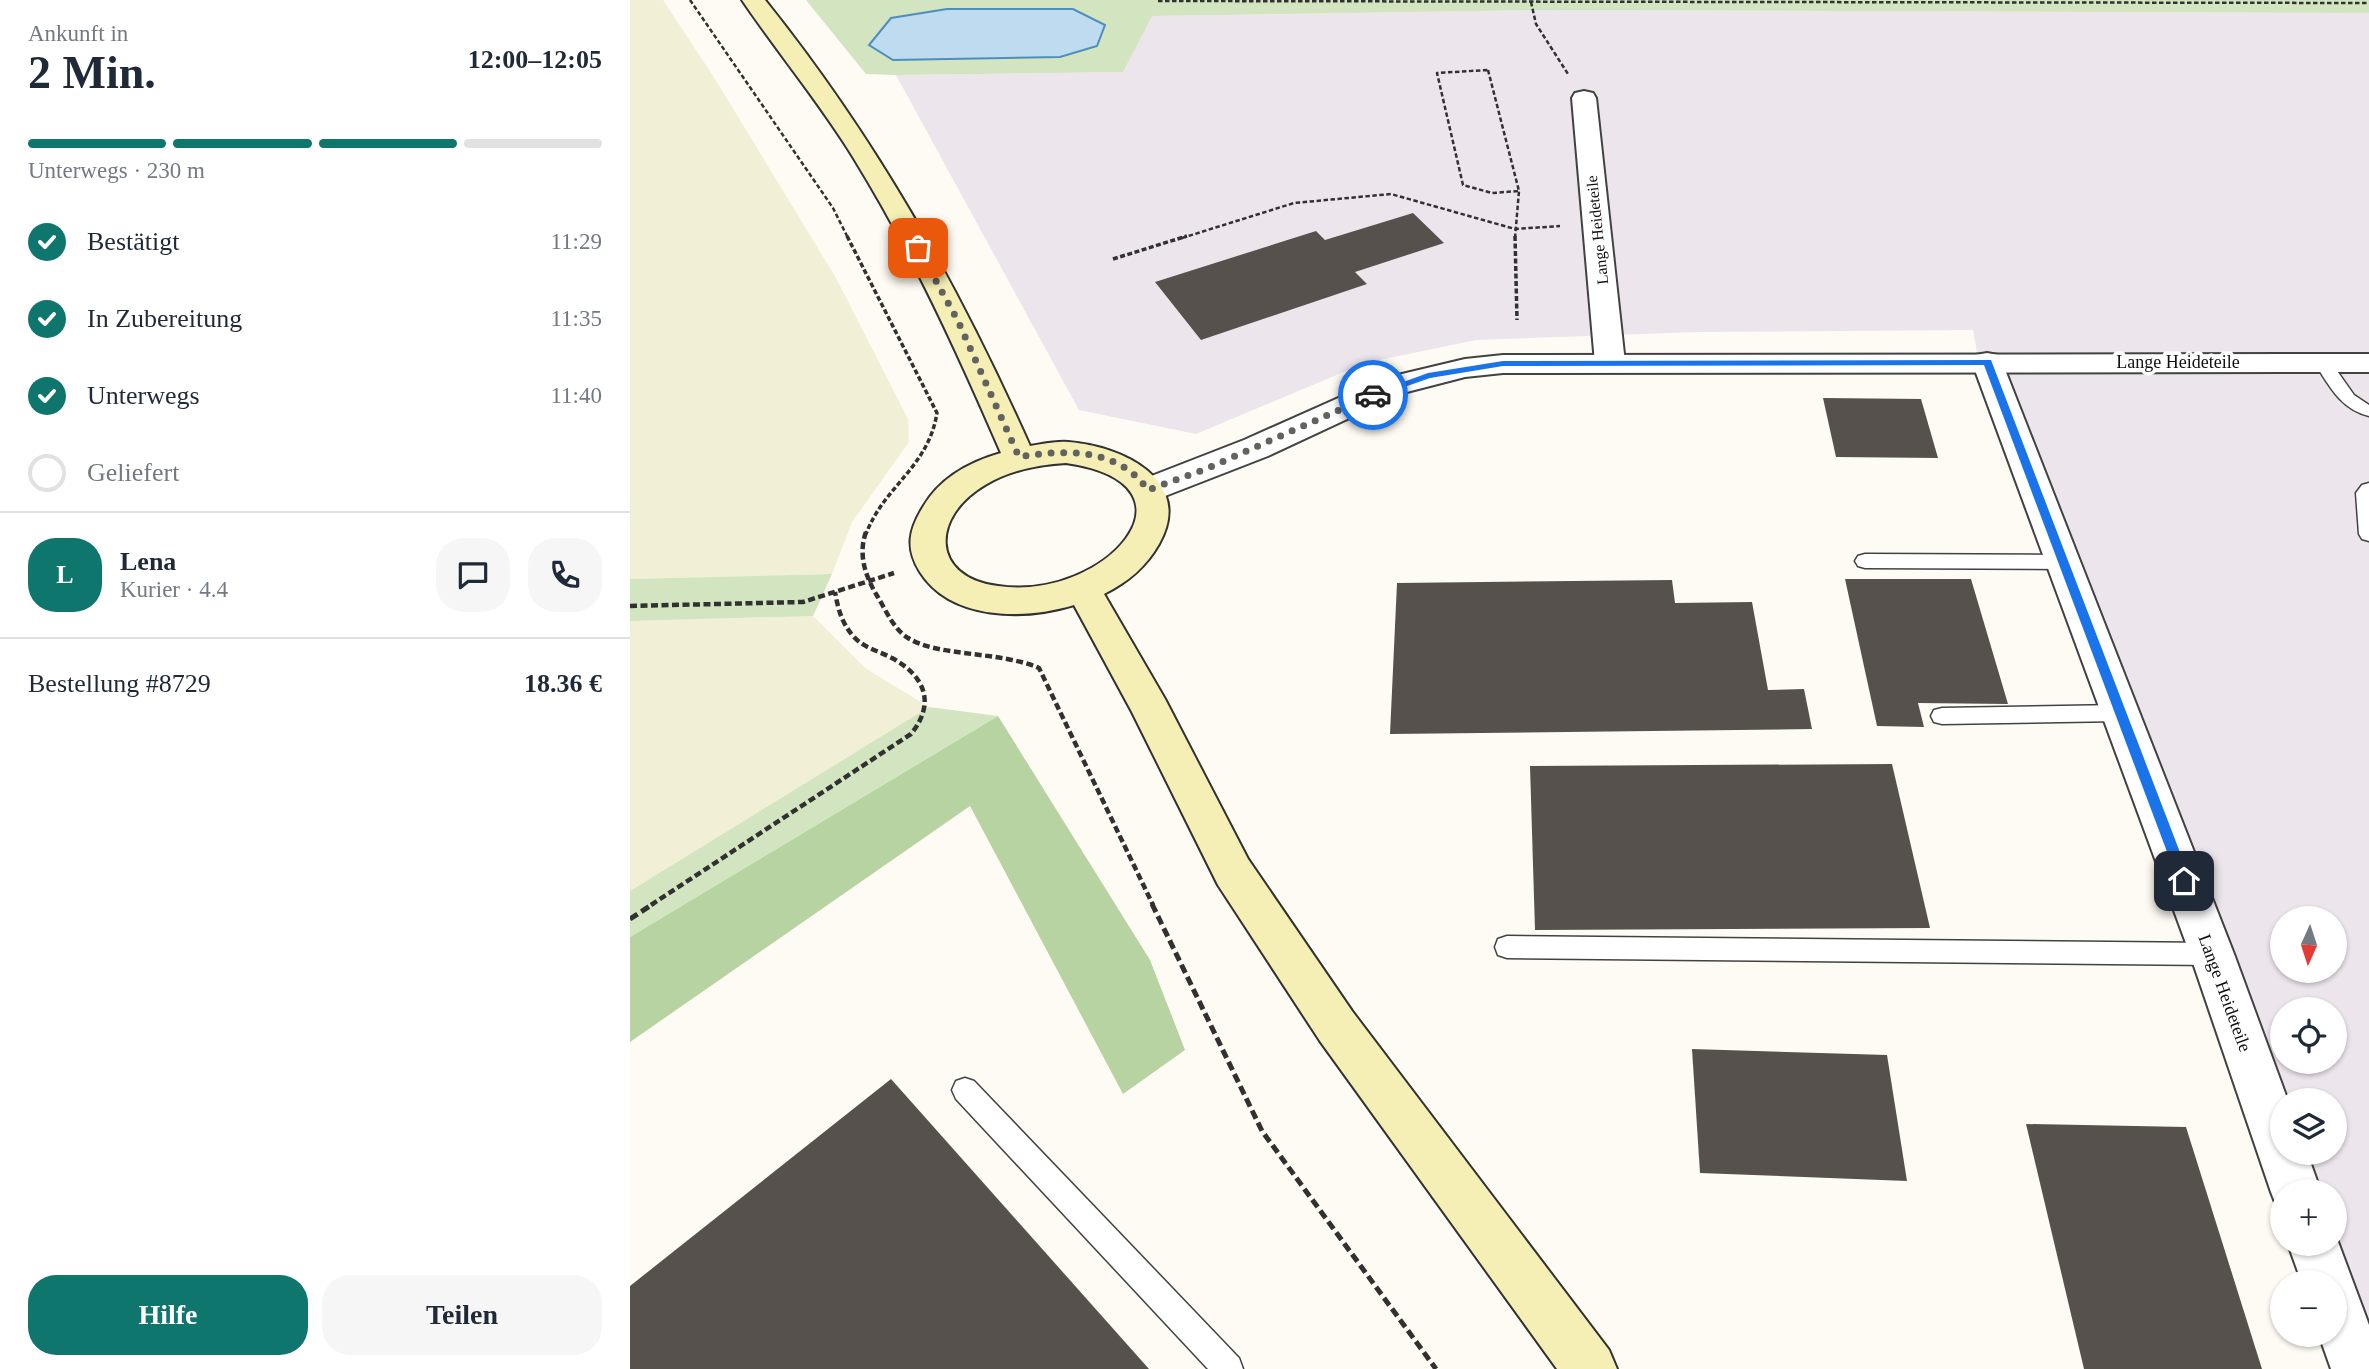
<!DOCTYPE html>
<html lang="de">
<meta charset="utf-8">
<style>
:root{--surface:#fff;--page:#f6f6f7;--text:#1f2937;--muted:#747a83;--line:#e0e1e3;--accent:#0f766e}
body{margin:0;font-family:"Times New Roman",serif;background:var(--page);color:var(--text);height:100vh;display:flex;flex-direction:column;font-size:26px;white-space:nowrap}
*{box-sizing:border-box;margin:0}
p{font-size:23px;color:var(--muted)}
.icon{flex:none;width:38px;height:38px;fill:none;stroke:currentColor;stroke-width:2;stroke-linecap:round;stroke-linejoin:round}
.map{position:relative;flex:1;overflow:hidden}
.side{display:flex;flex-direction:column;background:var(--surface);width:630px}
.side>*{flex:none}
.needle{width:46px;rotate:183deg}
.buttons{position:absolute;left:1640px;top:906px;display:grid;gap:14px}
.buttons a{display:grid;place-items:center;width:77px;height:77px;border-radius:50%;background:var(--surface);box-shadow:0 2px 5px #0004;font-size:35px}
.pin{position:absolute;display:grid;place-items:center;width:60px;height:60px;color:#fff;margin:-30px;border-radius:14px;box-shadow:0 4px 10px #0006}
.courier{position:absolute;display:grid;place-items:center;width:70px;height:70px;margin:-35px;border:5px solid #1a73e8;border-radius:50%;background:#fff;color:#222;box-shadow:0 2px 9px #0007}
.head em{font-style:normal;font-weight:800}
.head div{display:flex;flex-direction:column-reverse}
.head{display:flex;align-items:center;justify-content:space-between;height:119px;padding:0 28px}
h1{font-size:46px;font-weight:800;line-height:52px}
.bar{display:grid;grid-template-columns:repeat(4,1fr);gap:10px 7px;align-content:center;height:84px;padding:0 28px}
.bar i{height:9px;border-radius:5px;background:var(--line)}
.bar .current{background:var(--accent)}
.bar p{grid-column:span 4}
.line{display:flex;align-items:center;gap:18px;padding:0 28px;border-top:2px solid var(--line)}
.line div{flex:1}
.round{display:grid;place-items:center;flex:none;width:74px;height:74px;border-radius:28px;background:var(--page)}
ol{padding:0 28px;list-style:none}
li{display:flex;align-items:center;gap:21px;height:77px}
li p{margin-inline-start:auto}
li .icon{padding:7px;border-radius:50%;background:var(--accent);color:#fff;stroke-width:4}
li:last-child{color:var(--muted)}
li i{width:38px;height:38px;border:4px solid var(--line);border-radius:50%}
.primary-button{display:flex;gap:14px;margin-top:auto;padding:14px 28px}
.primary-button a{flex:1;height:80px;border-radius:28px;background:var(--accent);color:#fff;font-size:28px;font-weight:800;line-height:80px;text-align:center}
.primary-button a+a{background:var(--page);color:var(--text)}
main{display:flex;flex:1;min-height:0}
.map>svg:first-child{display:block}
</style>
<main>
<section class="side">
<div class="head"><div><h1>2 Min.</h1><p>Ankunft in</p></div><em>12:00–12:05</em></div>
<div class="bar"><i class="current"></i><i class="current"></i><i class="current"></i><i></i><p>Unterwegs · 230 m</p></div>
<ol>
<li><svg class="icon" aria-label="check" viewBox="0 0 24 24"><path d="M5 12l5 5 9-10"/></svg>Bestätigt<p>11:29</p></li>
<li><svg class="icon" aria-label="check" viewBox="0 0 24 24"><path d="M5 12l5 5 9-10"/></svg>In Zubereitung<p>11:35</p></li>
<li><svg class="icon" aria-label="check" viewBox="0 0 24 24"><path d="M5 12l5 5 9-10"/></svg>Unterwegs<p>11:40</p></li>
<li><i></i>Geliefert</li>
</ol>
<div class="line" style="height:126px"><b class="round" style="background:var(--accent);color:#fff">L</b><div><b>Lena</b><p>Kurier · 4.4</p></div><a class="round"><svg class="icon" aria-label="chat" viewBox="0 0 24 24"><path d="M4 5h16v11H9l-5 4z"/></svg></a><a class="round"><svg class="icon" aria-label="phone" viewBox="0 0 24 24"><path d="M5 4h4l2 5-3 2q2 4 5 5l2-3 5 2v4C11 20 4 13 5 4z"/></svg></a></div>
<div class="line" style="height:91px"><div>Bestellung #8729</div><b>18.36 €</b></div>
<div class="primary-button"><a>Hilfe</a><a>Teilen</a></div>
</section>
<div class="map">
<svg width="1739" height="1369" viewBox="0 0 1739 1369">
<rect width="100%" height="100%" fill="#fdfbf3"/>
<path fill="#ece5ec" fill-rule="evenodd" d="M912,10L1739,13V1369L1704,1335V1192H1652V1217L1603,1070L1351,374L1343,330L1067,332L846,340L735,363L566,434L449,410L266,75L493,72L521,16ZM1652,919H1704V971H1652ZM1652,1010H1704V1062H1652ZM1652,1101H1704V1153H1652Z"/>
<g fill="#f1efd5">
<path d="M0,0H33L85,79L206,278L278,419L279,442L222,522L202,574L0,579Z"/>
<path d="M183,616L235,668L299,707L0,891V621Z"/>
</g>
<g fill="#d2e4c0">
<path d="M176,0H1739V13L912,10L522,16L493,72L266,75L236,74Z"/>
<path d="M202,574L183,616L0,621V579Z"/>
<path d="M299,707L368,716L0,937V891Z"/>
</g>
<path fill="#b7d3a1" d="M368,716L520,960L555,1050L493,1094L340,806L0,1042V937Z"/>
<path fill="#bedbef" stroke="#4e8ebc" stroke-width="2" d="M317,9H443L475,25L467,46L430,57L263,60L239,45L261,18Z"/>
<g fill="#56514d">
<path d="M783,213L814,243L725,272L737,284L571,340L525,282L686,231L695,240Z"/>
<path d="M1193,398L1291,399L1308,458L1206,457Z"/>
<path d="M1215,579H1341L1378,704L1288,703L1294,727L1247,726Z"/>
<path d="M1042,580L1045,603L1122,602L1138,690L1174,689L1182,729L760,734L767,583Z"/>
<path d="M1262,764L1300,928L905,930L900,766Z"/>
<path d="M1062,1049L1257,1055L1277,1181L1070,1173Z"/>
<path d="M261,1079L519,1369H0V1286Z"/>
<path d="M1396,1124L1556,1127L1632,1369H1454Z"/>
</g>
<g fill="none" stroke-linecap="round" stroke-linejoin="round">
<defs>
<g id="service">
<path d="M1692,357L1698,358L1724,395L1739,405V416C1710,409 1699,385 1684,362Z"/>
<path d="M1739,483V541L1732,539L1729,534L1726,493L1732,485Z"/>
<path d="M1235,554L1433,555L1440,557L1443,562L1440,567L1433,569L1235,568L1228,566L1225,561L1228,556Z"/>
<path d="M1490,705L1498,707L1501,713L1498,719L1490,721L1312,724L1304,722L1301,716L1304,710L1312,708Z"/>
<path d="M877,936L1582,943L1591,946L1594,954L1591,962L1582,965L877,958L868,955L865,947L868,939Z"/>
<path d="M335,1078L344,1081L609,1358L613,1369H578L326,1099L322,1090L326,1081Z"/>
</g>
<g id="minor">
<path d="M954,91L963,93L966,98L995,363L991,370L980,372L969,370L965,363L942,98L945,93Z"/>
<path d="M1357,353L1368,355L1372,362L1604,954L1658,1101H1652V1153H1677L1691,1192H1652V1211L1648,1210L1641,1192L1560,954L1342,362L1346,355Z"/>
<path d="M1704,1231L1739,1325V1369H1701L1689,1335H1704V1283H1672L1658,1244H1704Z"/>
</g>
<path id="tertiary" d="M1739,354V372L873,373L835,377L773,393L638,456L530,498L518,501L506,498L501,490L506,482L614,440L751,379L835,359L873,355Z"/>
<path id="secondary" d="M112,0H135C247,140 327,283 400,446C413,444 426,441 438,442C492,446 565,480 529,544C516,567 498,582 474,594L535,699L618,859L722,1011L979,1350L987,1369H927L690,1041L588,885L502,712L444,605C395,620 321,621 290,572C275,548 279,530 293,507C310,478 339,462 371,453C327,351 281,251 223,157C189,102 148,53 112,0ZM436,463C581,484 474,602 368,586C300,577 301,517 355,485C380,470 407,465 436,463Z"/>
</defs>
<use href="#service" stroke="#424242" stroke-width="3"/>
<use href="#minor" stroke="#424242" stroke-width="4"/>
<use href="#tertiary" stroke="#424242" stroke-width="4"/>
<use href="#secondary" stroke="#313131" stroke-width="4"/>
<g stroke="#313131" stroke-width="2.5" stroke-dasharray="4.5 2.5" stroke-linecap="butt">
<path d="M60,0L203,208L218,238"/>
<path d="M528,1L1739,3"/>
<path d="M901,2L906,24L938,74"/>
<path d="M858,70L889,191L862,193L833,185L807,73Z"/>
<path d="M552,238L664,203L761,194L885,229L930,226"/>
<path d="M885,238L889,191"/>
</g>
<g stroke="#313131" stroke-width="3.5" stroke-dasharray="5 2.5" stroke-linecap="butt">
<path d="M217,236L307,413C298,468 254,486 236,534"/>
<path d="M885,236L887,320"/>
<path d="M483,259L557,236"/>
</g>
<g stroke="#313131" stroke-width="4.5" stroke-dasharray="7 3.5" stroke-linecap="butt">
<path d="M236,532C228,554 235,575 246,594C255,608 263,629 278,638C308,657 370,651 409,668L523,905"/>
<path d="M0,606L173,602L264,573"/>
<path d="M21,905L281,734C306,703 295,676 262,658C249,651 234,648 224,637C212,624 208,609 205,592"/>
</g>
<g stroke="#313131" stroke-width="5" stroke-dasharray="9 4.5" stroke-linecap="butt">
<path d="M522,904L632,1131L806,1369"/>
<path d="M0,919L23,904"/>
</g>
<use href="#service" fill="#fff" fill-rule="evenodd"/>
<use href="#minor" fill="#fff" fill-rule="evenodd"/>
<use href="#tertiary" fill="#fff" fill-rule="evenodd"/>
<use href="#secondary" fill="#f5efb6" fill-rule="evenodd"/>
</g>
<path fill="#1a73e8" d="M1361,360L1561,881L1559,885L1554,887L1548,881L1354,365L873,366L800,378L743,398L738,395L798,373L873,361Z"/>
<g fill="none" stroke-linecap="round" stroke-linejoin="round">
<path stroke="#62625f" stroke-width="7" stroke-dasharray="0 12.6" d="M288,248L328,321L389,457C436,449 488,448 518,490L576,469L743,395"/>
</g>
<g text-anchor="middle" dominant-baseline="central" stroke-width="7" stroke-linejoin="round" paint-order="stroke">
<g font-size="16" fill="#0f0f0f" stroke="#fff">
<text transform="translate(967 230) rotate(-96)">Lange Heideteile</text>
</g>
<g font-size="18" fill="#0f0f0f" stroke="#fff">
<text x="1548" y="362">Lange Heideteile</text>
<text transform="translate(1595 993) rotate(70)">Lange Heideteile</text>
</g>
</g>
</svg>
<div class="buttons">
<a><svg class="needle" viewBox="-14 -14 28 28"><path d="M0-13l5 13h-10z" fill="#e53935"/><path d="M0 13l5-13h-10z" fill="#747a83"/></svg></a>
<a><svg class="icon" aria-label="locate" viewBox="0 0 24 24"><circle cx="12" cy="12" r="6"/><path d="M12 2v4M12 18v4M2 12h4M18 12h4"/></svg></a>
<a><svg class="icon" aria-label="layers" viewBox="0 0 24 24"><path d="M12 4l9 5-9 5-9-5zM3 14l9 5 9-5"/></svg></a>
<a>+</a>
<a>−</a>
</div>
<div class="pin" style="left:288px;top:248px;background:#ea580c"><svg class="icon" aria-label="bag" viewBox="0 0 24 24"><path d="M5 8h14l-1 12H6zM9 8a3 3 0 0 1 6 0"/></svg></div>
<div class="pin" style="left:1554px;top:881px;background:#1f2937"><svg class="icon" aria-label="home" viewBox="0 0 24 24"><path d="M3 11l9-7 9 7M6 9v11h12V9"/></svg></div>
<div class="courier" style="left:743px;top:395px"><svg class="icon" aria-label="car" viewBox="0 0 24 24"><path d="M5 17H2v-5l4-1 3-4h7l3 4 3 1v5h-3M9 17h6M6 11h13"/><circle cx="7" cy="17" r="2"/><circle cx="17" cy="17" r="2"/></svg></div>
</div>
</main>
